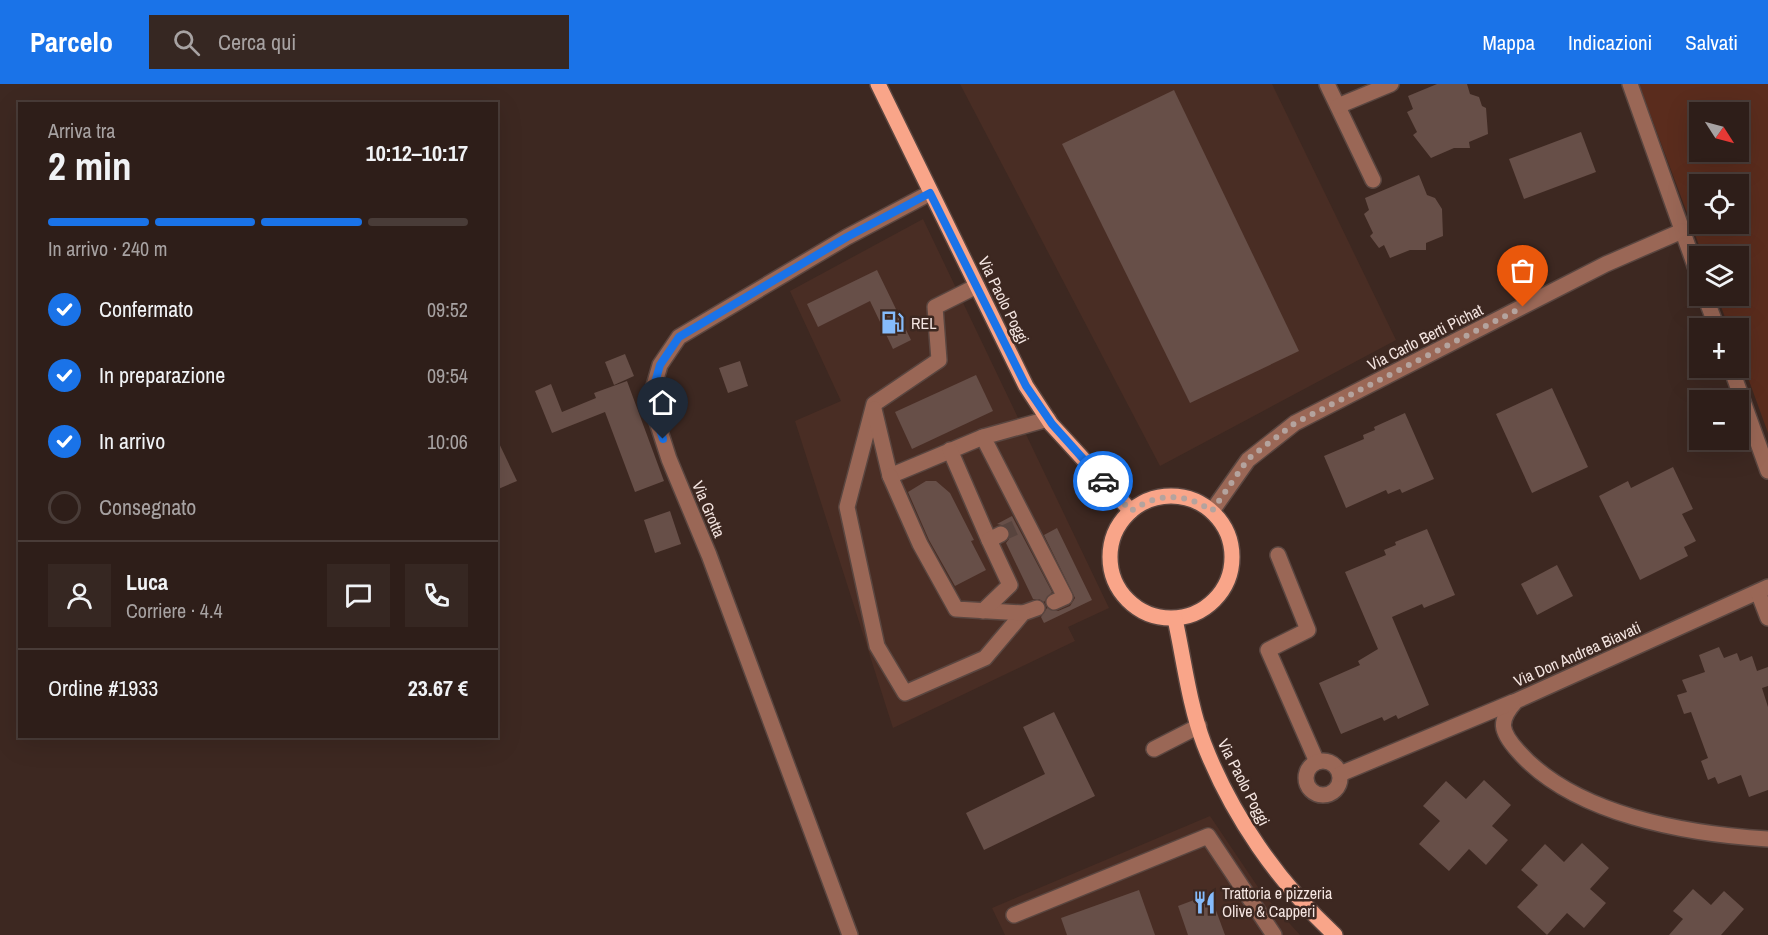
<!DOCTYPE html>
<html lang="it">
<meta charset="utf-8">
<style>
:root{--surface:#2e1e19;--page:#362722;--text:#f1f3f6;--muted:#a7a2a2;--line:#493c38;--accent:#1a73e8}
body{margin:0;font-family:"Archivo Narrow",sans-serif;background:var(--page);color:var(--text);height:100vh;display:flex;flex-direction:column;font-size:22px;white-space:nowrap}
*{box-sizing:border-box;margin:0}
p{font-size:20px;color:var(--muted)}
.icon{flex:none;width:33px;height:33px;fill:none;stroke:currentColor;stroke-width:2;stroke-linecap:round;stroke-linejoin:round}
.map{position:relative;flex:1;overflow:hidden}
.side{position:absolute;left:18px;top:18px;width:480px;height:636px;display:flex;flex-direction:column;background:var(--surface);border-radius:0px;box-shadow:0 6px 24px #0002,0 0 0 2px var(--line)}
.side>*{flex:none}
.needle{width:39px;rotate:126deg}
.fabs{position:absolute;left:1689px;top:18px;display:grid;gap:12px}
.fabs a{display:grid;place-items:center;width:60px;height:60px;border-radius:0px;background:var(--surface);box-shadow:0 6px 24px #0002,0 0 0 2px var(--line);font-size:30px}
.pin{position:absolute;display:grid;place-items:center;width:51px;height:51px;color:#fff;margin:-62px -26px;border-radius:50% 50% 50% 0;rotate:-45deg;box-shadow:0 0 6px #0007}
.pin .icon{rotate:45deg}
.courier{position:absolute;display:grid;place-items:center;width:60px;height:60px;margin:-30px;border:4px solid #1a73e8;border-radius:50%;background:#fff;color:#222;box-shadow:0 2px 8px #0007}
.head em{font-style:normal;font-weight:700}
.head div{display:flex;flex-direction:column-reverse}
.head{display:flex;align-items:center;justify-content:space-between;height:102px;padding:0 30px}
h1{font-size:39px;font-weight:700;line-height:45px}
.bar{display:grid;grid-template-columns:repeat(4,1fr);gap:9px 6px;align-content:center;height:72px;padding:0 30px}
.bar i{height:8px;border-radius:4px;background:var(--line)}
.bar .current{background:var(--accent)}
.bar p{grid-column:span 4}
.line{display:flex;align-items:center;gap:15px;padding:0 30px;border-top:2px solid var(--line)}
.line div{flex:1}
.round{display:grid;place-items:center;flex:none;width:63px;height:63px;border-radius:0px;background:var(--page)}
ol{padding:0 30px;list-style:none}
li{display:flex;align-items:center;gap:18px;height:66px}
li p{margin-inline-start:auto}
li .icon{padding:6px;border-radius:50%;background:var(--accent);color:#fff;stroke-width:4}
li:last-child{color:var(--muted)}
li i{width:33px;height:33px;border:3px solid var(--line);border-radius:50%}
header{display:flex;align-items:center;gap:36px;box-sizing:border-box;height:84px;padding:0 30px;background:var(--accent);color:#fff}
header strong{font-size:28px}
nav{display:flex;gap:33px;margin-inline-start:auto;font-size:21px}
.search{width:420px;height:54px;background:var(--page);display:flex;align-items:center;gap:15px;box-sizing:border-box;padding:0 21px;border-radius:0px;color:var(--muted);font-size:22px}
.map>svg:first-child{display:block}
</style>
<header>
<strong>Parcelo</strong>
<div class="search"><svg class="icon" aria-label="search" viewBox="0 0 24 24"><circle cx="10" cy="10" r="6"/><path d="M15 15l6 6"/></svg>Cerca qui</div>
<nav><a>Mappa</a><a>Indicazioni</a><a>Salvati</a></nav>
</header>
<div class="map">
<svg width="1768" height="851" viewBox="0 0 1768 851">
<rect width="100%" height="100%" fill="#3d2821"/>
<g fill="#492d24">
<path d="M960,0H1272L1396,256L1160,382Z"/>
<path d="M923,135L1109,524L1068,543L1075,557L893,644L795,337L841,317L790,207Z"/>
<path d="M1210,732L1262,809L1300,851H1005L992,824Z"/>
</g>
<path fill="#5a2c1d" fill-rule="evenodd" d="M1639,0H1768V349L1739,269L1738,244H1729L1717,212H1738V172H1703ZM1700,28H1738V68H1700ZM1700,100H1738V140H1700Z"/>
<g fill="#674f48">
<path d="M1437,0H1467L1470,10L1479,13L1482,22L1486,24L1488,50L1469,58L1470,64H1454L1431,74L1413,51L1417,48L1407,28L1413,25L1408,12Z"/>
<path d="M1174,6L1299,267L1190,319L1062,60Z"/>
<path d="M1581,48L1596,88L1524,115L1509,75Z"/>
<path d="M1419,91L1427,111L1435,114L1442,125L1443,152L1426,159V166H1410L1390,174L1384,161L1379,164L1370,152L1373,149L1364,130L1369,126L1365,114Z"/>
<path d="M877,186L911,256L893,265L870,217L818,243L807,220Z"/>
<path d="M625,270L634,292L614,301L605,278Z"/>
<path d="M740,277L748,302L728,309L719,284Z"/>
<path d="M976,291L993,327L912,365L895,328Z"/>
<path d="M627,297L664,397L635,408L605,328L552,349L535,307L551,300L562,328L596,314L594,309Z"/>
<path d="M1552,304L1588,383L1532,409L1496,330Z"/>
<path d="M1405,329L1434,395L1402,409L1400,405L1388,410L1386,406L1346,424L1324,372L1364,355L1363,351L1375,346L1374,343Z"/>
<path d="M496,353L517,397L496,406Z"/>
<path d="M1673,383L1693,425L1682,430L1696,457L1684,463L1688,472L1640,496L1599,412L1628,397L1631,404Z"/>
<path d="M926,397H936L950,409L974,456L971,457L986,486L955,502L929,456L908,408Z"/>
<path d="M670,427L681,460L655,469L644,436Z"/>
<path d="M1012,432L1052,508L1044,518L1039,515H1033L1006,459L1009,455L1010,446L1006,442L997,440Z"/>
<path d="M1057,444L1092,516L1044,539L1041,533L1047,524L1058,527L1070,522L1075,514L1044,451Z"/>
<path d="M1427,445L1455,511L1424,524L1422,520L1392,533L1429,621L1398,635L1396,631L1384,637L1382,633L1341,650L1319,599L1360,581L1358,577L1378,565L1345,488L1386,471L1384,466L1396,461L1395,458Z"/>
<path d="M1557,481L1573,512L1537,531L1521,500Z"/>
<path d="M1719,563L1724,574L1737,569L1740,577L1752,572L1757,587L1768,583V602L1762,604L1768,623V706L1749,713L1741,691L1718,700L1715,693L1708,696L1701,677L1708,674L1691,628L1684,630L1677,611L1687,608L1682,596L1705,588L1699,571Z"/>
<path d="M1054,628L1095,712L984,766L966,729L1045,690L1023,643Z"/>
<path d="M1484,696L1511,721L1492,742L1508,756L1486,781L1469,765L1449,787L1419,760L1440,737L1423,722L1446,697L1466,715Z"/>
<path d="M1582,759L1609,784L1590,805L1606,819L1584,844L1567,829L1547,851L1517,823L1538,801L1521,786L1545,760L1564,778Z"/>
<path d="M1693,805L1711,821L1724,807L1744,825L1721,851H1669L1683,835L1673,827Z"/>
<path d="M1139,806L1155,851H1067L1061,834Z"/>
<path d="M1210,810L1225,851H1188L1178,822Z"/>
</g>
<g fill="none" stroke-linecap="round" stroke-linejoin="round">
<path stroke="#58443e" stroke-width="15" stroke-dasharray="15 8" stroke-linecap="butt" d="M1001,450L1019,442"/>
<defs>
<g id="minor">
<path d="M1327,0L1373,96"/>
<path d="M1630,0L1700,196"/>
<path d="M1338,22L1391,0"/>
<path d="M977,202L935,223L939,276L874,320L847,423L877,562L905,609L985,574L1023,529L1037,524"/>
<path d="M1705,212L1717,244"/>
<path d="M1731,284L1768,387"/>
<path d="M874,325L890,392L983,353"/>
<path d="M1048,335L983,353L1065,513L1054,518"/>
<path d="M950,366L989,456"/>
<path d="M890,392L920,460L956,525L1023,529"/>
<path d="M1212,427L1248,376L1295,339L1606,180L1682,147"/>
<path d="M1278,471L1308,546L1268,566L1317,678"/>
<path d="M1768,503L1516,617C1498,637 1500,647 1518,667C1574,731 1687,750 1768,755"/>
<path d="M1758,508L1768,534"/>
<path d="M983,527L1010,501L989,456L1001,450"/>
<path d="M1154,665L1199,642"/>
<circle cx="1323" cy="694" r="17"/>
<path d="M1340,690L1513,618"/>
<path d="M1014,831L1208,752L1274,851"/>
<path d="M850,851L709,471L669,375L650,316L660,281L679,253L847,153L930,109"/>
</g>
<g id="major">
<path d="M878,0L1026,302L1051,340L1131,427"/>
<circle cx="1171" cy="473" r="61"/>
<path d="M1175,535C1184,576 1189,620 1204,660C1232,732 1278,798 1335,851"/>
</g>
</defs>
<use href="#minor" stroke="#5a4640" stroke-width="18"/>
<use href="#major" stroke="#5a4640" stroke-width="18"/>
<use href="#minor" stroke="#9a6756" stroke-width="15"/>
<use href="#major" stroke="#f9a589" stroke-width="15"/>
</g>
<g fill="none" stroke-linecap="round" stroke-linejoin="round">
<path stroke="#b4a39e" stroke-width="6" stroke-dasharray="0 10.8" d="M1103,397L1131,427C1158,409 1184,408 1212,427L1248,375L1295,339L1523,223"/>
<path stroke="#1a73e8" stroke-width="8" d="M663,355L650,316L660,281L679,253L847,153L930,109L1026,302L1052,340L1103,397"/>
</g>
<defs>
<symbol id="fuel-bare" viewBox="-9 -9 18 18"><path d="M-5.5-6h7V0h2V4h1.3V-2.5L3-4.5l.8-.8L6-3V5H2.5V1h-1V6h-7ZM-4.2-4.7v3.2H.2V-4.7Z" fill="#85bbfb" stroke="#3d2821" stroke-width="2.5" paint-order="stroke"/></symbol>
<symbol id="restaurant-bare" viewBox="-9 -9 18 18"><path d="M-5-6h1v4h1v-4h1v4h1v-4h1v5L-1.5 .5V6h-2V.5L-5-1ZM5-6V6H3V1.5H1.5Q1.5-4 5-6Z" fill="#85bbfb" stroke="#3d2821" stroke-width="2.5" paint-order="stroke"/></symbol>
</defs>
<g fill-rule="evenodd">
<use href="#fuel-bare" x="876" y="222" width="33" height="33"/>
<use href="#restaurant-bare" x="1188" y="802" width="33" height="33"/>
</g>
<g text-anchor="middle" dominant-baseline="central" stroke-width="5" stroke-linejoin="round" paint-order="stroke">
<g font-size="16" fill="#f4e5e1" stroke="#3d2821">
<text transform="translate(1004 216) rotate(64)">Via Paolo Poggi</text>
<text transform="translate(1425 253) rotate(-27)">Via Carlo Berti Pichat</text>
<text transform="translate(709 425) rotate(67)">Via Grotta</text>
<text transform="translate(1577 570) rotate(-24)">Via Don Andrea Biavati</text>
<text transform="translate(1244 698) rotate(63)">Via Paolo Poggi</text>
</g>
<g font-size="16" fill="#f4e5e1" stroke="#3d2821" text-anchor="start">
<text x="911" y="239">REL</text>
<text x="1222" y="809">Trattoria e pizzeria<tspan x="1222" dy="18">Olive &amp; Capperi</tspan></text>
</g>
</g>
</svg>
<div class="fabs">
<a><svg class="needle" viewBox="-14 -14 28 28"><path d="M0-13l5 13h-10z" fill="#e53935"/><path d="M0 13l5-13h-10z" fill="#a7a2a2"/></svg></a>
<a><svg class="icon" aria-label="locate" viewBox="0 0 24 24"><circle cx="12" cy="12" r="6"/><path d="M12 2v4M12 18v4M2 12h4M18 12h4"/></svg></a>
<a><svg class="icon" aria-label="layers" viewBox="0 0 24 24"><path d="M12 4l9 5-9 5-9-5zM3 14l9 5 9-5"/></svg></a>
<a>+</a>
<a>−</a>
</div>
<div class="pin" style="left:1523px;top:223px;background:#ea580c"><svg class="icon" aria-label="bag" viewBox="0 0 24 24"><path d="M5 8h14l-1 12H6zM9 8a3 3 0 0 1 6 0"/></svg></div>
<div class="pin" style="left:663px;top:355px;background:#1f2937"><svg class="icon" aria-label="home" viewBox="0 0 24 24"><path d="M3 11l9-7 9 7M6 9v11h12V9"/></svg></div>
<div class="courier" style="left:1103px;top:397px"><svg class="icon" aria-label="car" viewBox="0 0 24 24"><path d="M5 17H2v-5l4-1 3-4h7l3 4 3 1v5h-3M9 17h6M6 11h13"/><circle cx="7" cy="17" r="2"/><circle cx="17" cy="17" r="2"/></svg></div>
<section class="side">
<div class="head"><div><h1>2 min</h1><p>Arriva tra</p></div><em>10:12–10:17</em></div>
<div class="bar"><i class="current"></i><i class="current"></i><i class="current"></i><i></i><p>In arrivo · 240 m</p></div>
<ol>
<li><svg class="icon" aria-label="check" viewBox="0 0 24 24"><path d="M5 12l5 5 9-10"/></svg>Confermato<p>09:52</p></li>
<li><svg class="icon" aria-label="check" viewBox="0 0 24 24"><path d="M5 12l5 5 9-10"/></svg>In preparazione<p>09:54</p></li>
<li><svg class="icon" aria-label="check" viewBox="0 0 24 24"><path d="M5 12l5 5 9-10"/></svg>In arrivo<p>10:06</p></li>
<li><i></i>Consegnato</li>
</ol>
<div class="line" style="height:108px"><a class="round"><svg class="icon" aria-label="person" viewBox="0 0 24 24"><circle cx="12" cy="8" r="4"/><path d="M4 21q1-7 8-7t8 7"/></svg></a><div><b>Luca</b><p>Corriere · 4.4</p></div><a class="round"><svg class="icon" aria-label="chat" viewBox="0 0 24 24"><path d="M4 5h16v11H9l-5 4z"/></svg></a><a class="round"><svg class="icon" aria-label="phone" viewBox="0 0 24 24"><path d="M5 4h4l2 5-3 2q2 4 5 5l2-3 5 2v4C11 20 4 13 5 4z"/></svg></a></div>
<div class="line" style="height:78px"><div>Ordine #1933</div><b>23.67 €</b></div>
</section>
</div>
